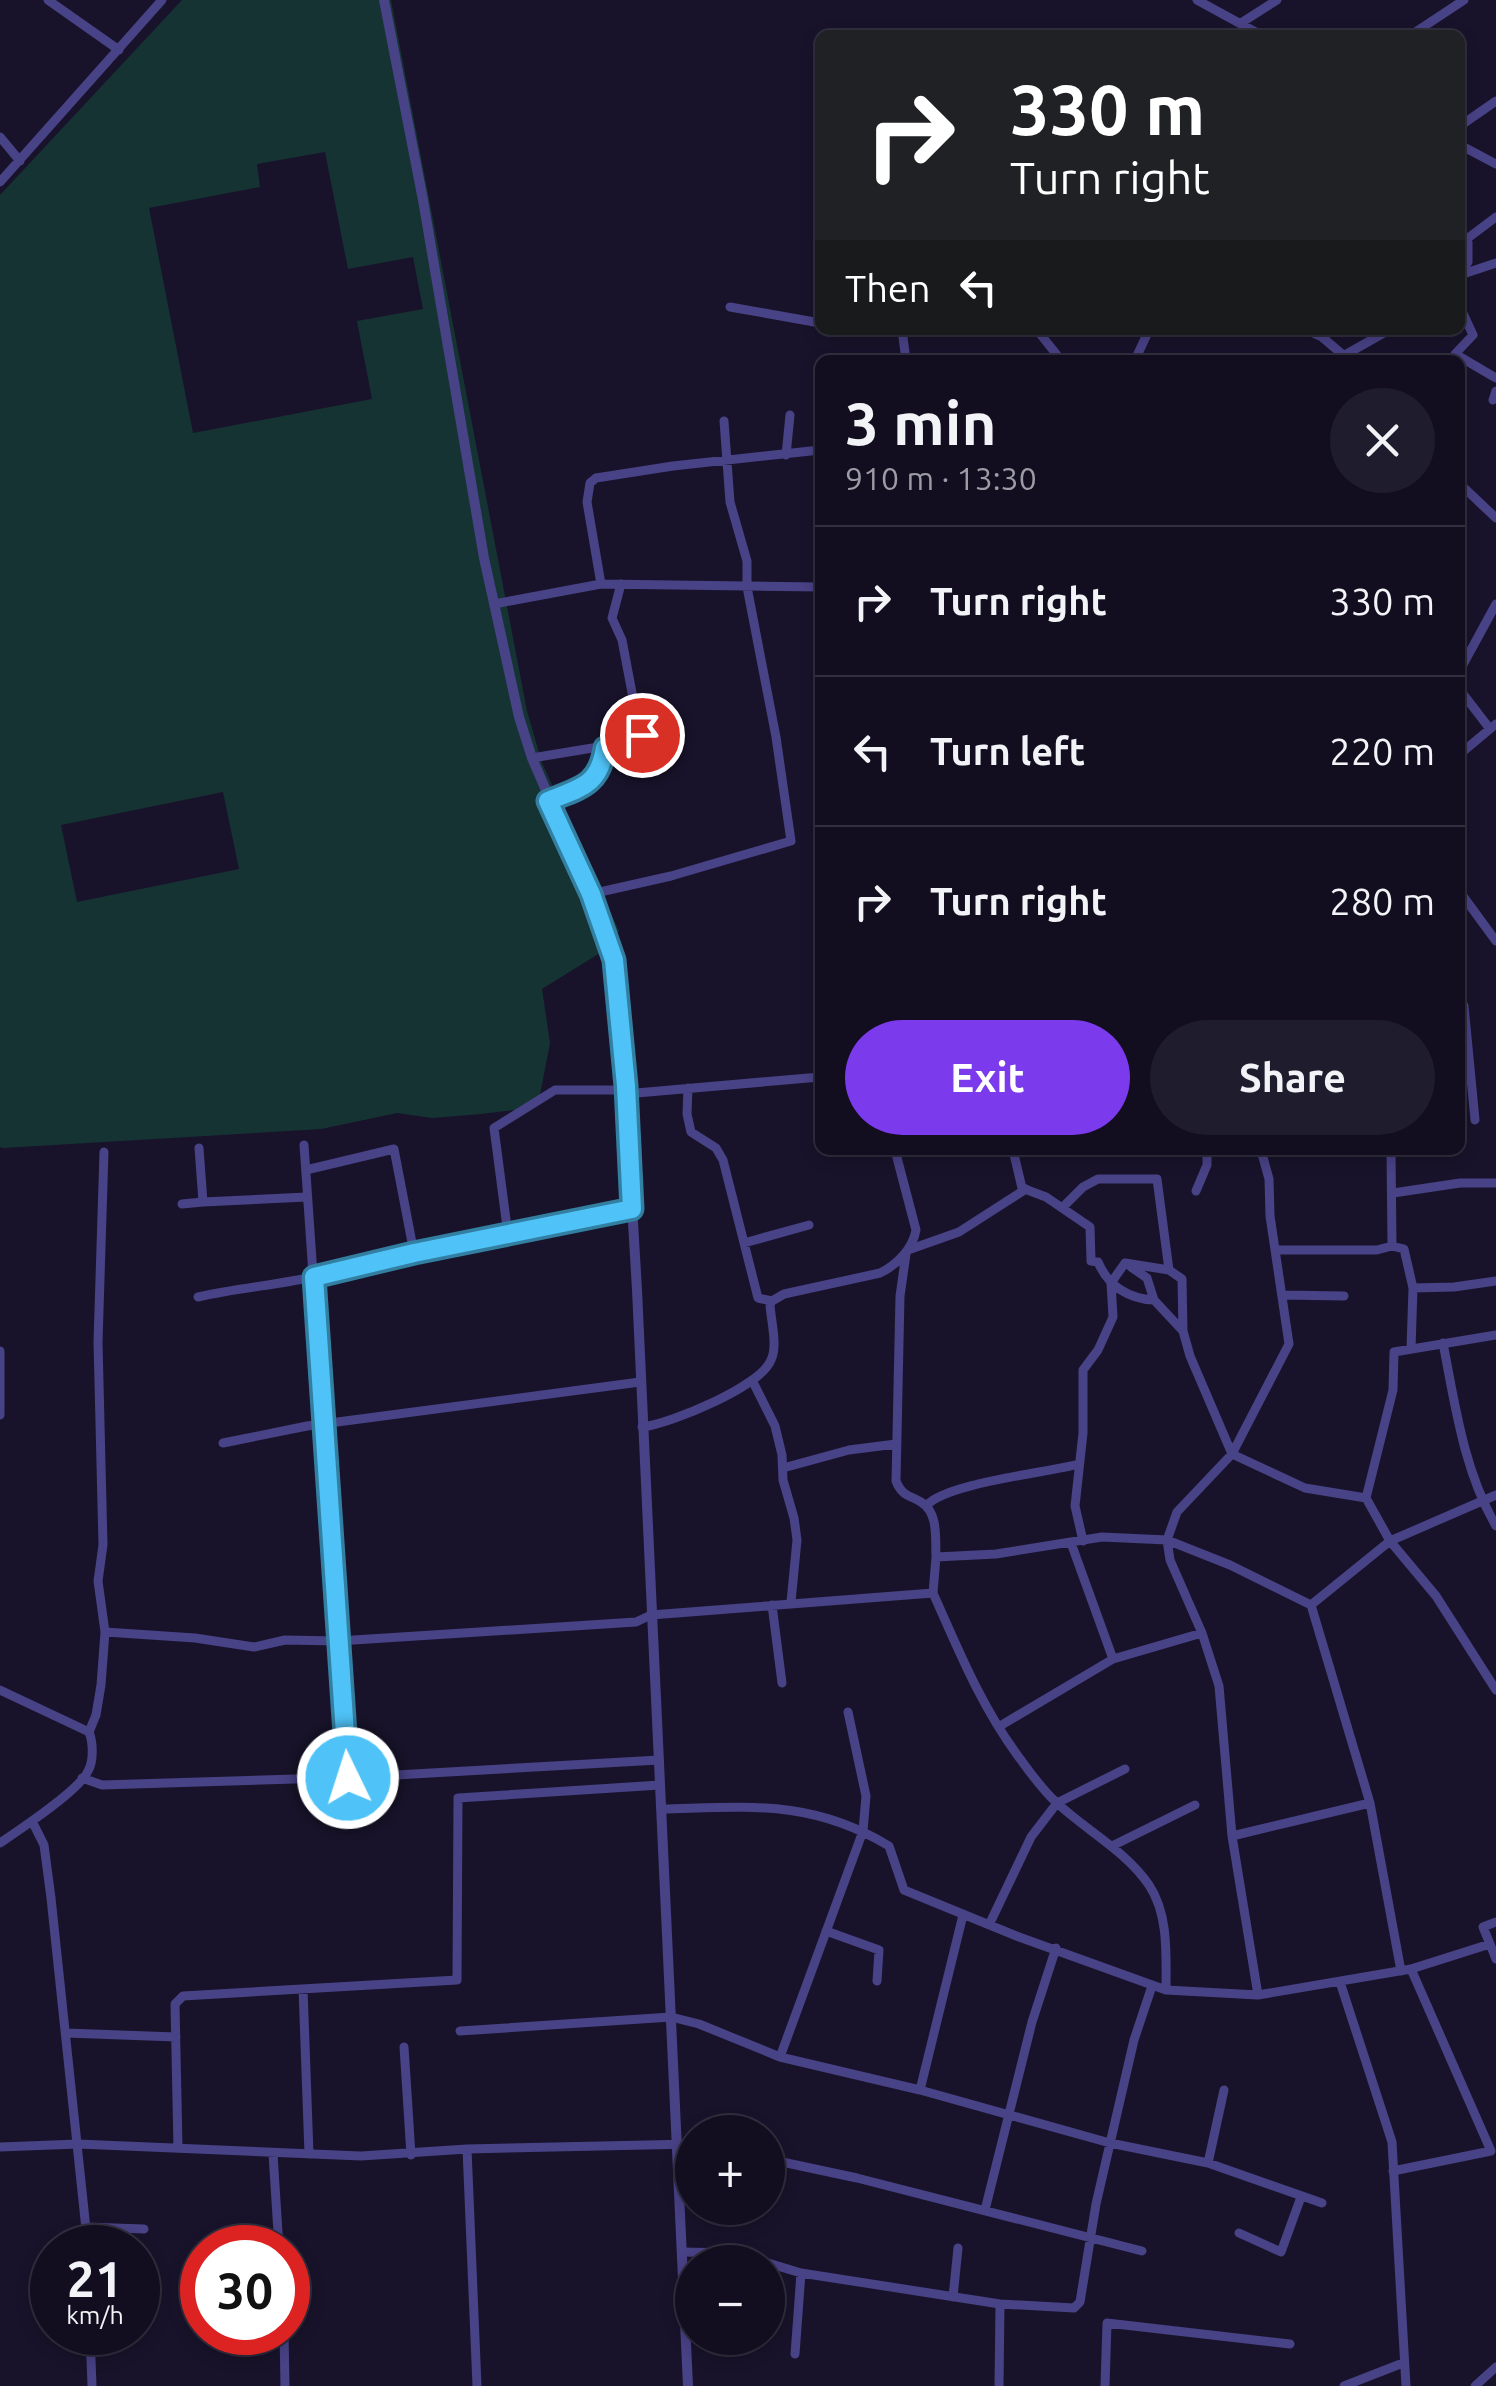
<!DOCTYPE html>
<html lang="en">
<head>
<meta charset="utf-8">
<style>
	body { margin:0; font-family:Ubuntu,sans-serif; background:#1f1c2d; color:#f1f3f6; height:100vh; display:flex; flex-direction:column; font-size:38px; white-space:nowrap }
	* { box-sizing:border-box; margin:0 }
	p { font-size:32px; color:#9c9ca5 }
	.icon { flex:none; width:55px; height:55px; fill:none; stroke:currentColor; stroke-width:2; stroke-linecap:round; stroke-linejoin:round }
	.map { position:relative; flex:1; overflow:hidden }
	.details { position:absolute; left:815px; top:355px; width:650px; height:800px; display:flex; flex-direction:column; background:#120e20; border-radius:15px; box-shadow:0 5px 15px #0003,0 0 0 2px #312e3e }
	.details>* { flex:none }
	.guide { position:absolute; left:815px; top:30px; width:650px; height:305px; border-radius:15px; box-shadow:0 5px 15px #0003,0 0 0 2px #312e3e; background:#202124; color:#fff; overflow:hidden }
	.tools { position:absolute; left:675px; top:2115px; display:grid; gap:20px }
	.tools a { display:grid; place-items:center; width:110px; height:110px; border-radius:50%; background:#120e20; box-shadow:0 5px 15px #0003,0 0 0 2px #312e3e; font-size:50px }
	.speed { position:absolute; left:30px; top:2225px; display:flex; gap:20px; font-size:50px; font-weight:700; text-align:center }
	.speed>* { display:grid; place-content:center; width:130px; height:130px; border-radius:50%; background:#120e20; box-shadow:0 5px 15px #0003,0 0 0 2px #312e3e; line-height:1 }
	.speed small { font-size:25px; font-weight:400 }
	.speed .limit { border:15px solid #d22; background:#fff; color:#111 }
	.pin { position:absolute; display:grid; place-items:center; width:85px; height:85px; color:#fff; margin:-42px; border:5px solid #fff; border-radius:50%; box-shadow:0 2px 10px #0007 }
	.me { position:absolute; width:110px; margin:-55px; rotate:356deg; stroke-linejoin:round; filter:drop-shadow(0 0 8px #0008) }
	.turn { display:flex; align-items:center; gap:35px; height:210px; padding:0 30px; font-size:45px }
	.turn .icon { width:130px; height:130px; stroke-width:2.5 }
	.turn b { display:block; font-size:70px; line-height:85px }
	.then { display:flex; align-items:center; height:95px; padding:0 30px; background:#0003; gap:20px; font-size:38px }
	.round { display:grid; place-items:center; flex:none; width:105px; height:105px; border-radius:52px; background:#1f1c2d }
	.headline { display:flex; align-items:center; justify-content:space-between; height:170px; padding:0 30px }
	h1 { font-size:60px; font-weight:700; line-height:75px }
	.primary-button { display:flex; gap:20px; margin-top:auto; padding:20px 30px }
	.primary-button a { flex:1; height:115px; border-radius:60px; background:#7c3aed; color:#fff; font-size:40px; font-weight:700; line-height:115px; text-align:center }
	.primary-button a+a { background:#1f1c2d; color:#f1f3f6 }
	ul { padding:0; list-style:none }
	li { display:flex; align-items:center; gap:30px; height:150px; padding:0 30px; border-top:2px solid #312e3e }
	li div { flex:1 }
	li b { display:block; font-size:38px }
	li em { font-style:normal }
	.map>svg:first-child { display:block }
	.green { fill:#163334; fill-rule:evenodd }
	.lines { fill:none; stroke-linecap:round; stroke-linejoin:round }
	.minor { stroke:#484286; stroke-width:9 }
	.tertiary { stroke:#484286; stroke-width:10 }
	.route-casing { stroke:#337fa1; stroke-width:25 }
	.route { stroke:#4fc3f7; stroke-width:18 }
</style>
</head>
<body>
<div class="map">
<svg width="1496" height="2386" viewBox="0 0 1496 2386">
	<rect width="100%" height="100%" fill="#18132a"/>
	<path class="green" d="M182 0H391L527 711 542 763 619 931 600 953 542 989 550 1043 540 1095 515 1110 481 1114 432 1118 397 1113 321 1129 3 1148 0 1147V195ZM325 152 348 269 413 257 423 309 357 321 372 399 193 433 149 208 260 187 257 164ZM223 792 239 869 77 902 61 825Z"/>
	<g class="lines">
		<path class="minor" d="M48 0 119 50
			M1197 0 1261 35
			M1241 23 1277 0
			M1411 35 1464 0
			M1460 126 1496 101
			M0 137 20 161
			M1460 145 1496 164
			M0 182 162 0
			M1460 275 1468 262V238L1496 217
			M1460 275 1496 263
			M730 307 820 323
			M1460 307 1473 335 1455 354 1496 378
			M902 330 906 360
			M1037 330 1061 360
			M1306 330 1322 337 1349 360
			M1135 360 1149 330
			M1336 360 1389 330
			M1493 400 1496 391
			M786 455 790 415
			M1460 484 1496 518
			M601 584 587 502 590 483 596 478 673 466 820 450
			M494 604 601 584 820 587
			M1460 670 1496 604
			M1460 690 1490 729
			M1460 754 1496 724
			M532 758 641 740 622 640 612 618 621 584
			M548 801C580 788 600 786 605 748
			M1460 892 1496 941
			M591 894 671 876 791 841 776 737 747 587V561L730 502 724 421
			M1460 998 1464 1006 1475 1120
			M688 1088 687 1114 691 1132 716 1148 723 1160 758 1298 772 1301 784 1294 880 1273C897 1265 913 1248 916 1230L895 1150
			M625 1094 820 1077
			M304 1145 348 1778
			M199 1148 203 1202 307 1197
			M1013 1150 1022 1188 1046 1197 1090 1227 1091 1261 1098 1262C1108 1286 1129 1299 1154 1300L1182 1330
			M1391 1150 1392 1246
			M306 1170 394 1149 414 1253
			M1196 1191 1207 1165V1150
			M1393 1193 1460 1183H1496
			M182 1204 203 1202
			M1062 1208 1083 1187 1098 1179H1157L1169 1270
			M508 1235 494 1128 555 1090H625
			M744 1243 809 1225
			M908 1250 959 1232 1026 1189
			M1277 1250H1377L1392 1246 1404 1249 1413 1288 1411 1348
			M906 1254 900 1296 896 1481C902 1496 909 1495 921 1502 939 1513 935 1539 936 1557
			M1125 1263 1169 1270 1182 1279 1183 1331 1190 1356 1232 1454 1305 1488 1366 1498
			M1131 1267 1147 1278 1154 1300
			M1413 1288 1454 1287 1496 1281
			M1283 1295 1344 1296
			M198 1297C237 1288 278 1285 318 1276 422 1252 527 1231 632 1209
			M1496 1335 1394 1352 1393 1390 1366 1498 1390 1541 1436 1596 1496 1690
			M1443 1343C1455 1405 1464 1471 1496 1526
			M0 1351V1415
			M753 1382 775 1426 782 1455 783 1480 794 1518 797 1540 791 1602
			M642 1427C672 1423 760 1387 771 1360 778 1346 771 1321 770 1305L772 1301
			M223 1443 307 1426 640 1382
			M783 1468 849 1450 896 1444
			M926 1506C945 1483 1046 1473 1079 1464
			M1083 1541 1075 1506 1083 1433V1370L1098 1350 1113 1317 1111 1283 1125 1263
			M1071 1543 1113 1659
			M772 1605 782 1683
			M1311 1605 1370 1803 1401 1971
			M105 1632 195 1638 254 1647 285 1640 338 1641
			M338 1641 636 1622 651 1615 933 1593 936 1557 996 1554 1102 1537 1167 1540 1230 1565 1311 1605 1390 1541 1496 1495
			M0 1690 89 1732C93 1742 94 1761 88 1771 79 1791 19 1830 0 1843
			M1000 1726 1113 1659 1202 1633
			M89 1732 96 1715 101 1685 105 1632 98 1581 103 1545 98 1342 104 1152
			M82 1778 102 1785 361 1777 659 1760
			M662 1809C749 1807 811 1799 889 1846L904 1890 1019 1937 1166 1990C1166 1956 1169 1915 1149 1885 1126 1851 1087 1831 1057 1803 1042 1790 1030 1772 1018 1756 981 1706 958 1649 933 1593
			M32 1821 44 1845 51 1898 88 2248
			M1232 1836 1370 1803
			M1112 1846 1195 1805
			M989 1925 1031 1837 1057 1803 1125 1769
			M826 1931 879 1950 877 1981
			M1490 1944 1496 1959
			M1340 1982 1392 2142 1406 2386
			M303 1989 309 2154
			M1166 1990 1258 1995 1411 1969 1490 1944 1483 1927 1496 1922
			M1258 1995 1232 1836 1219 1686 1202 1633 1170 1560 1167 1540 1177 1512 1232 1454 1289 1344 1270 1216 1269 1179 1261 1150
			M460 2031 671 2017 699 2024 780 2057 920 2090 1110 2143 1208 2163 1322 2203
			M66 2033 176 2037
			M404 2047 411 2155
			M780 2057 863 1831 866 1796 848 1712
			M920 2090 963 1915
			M0 2147 78 2144 361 2156 467 2149 692 2144
			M178 2148 175 2004 183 1996 457 1980 458 1798 660 1785
			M467 2149 477 2386
			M273 2154 279 2248
			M768 2159 857 2178 1142 2251
			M1208 2163 1224 2090
			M1393 2171 1491 2151 1411 1969
			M985 2210 1032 2022 1056 1948
			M86 2227 144 2229
			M1239 2233 1281 2252 1301 2197
			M682 2252 735 2253 801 2273 1000 2304 1074 2308 1080 2302 1096 2204 1134 2040 1152 1986
			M953 2297 958 2248
			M90 2332 92 2386
			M284 2332 285 2386
			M795 2354 801 2273
			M999 2386 1000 2304
			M1105 2386 1107 2323 1290 2344
			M1344 2386 1403 2363
			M1475 2386 1496 2367"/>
		<path class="tertiary" d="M384 0 423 200 484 558 519 717 532 758 591 894 614 960 625 1086 637 1290 688 2386"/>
	</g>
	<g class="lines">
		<g class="route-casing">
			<path id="route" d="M348 1778 314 1277 414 1253 632 1209 626 1086 614 960 591 894 548 801C580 788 599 786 605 748L641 740 642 735"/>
		</g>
		<use href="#route" class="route"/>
	</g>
</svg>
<div class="tools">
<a>+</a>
<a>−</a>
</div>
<div class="speed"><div>21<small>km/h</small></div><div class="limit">30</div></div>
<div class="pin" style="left:642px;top:735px;background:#d93025"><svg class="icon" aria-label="arrive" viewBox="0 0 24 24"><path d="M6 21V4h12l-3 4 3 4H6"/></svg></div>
<svg class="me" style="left:348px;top:1778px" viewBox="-20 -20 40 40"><circle r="17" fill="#4fc3f7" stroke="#fff" stroke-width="3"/><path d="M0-11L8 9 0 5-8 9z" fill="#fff"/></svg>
<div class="guide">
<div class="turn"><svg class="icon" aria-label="right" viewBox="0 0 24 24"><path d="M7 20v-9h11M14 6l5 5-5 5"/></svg><div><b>330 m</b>Turn right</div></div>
<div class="then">Then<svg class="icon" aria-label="left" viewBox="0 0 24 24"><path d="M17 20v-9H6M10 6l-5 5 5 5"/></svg></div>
</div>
<section class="details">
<div class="headline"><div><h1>3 min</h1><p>910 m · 13:30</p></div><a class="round"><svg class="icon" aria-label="close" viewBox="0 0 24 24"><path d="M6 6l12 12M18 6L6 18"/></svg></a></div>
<ul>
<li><svg class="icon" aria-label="right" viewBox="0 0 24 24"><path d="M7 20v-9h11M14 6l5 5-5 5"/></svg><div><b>Turn right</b></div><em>330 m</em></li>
<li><svg class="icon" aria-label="left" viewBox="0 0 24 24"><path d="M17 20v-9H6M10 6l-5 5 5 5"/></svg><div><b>Turn left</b></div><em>220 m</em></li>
<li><svg class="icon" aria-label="right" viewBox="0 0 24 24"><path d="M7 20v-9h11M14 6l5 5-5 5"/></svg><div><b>Turn right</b></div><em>280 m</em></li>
</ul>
<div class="primary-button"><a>Exit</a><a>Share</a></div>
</section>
</div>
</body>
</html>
